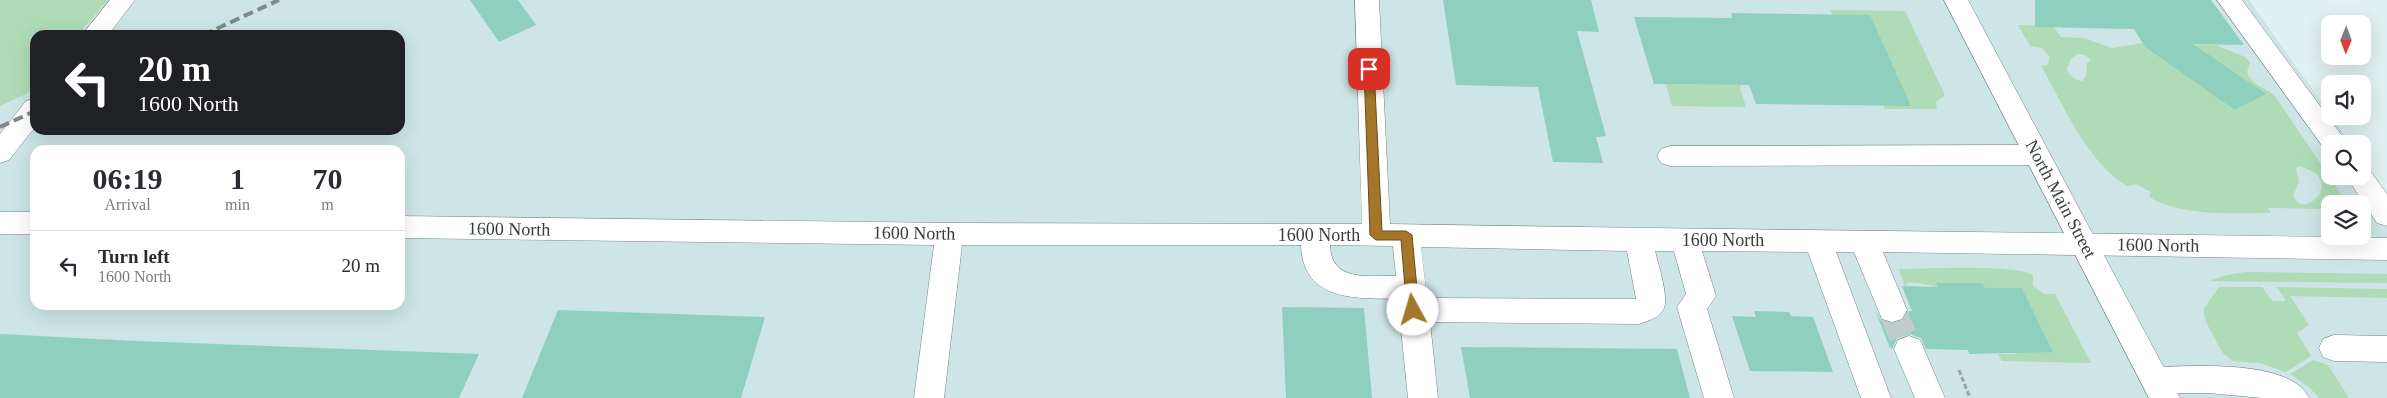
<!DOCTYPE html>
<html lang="en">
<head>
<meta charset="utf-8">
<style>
	body { margin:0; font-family:"Times New Roman",serif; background:#f7f7f7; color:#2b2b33; height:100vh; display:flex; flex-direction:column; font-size:19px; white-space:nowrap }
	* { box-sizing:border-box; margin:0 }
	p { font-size:16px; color:#7c7c81 }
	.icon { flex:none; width:28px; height:28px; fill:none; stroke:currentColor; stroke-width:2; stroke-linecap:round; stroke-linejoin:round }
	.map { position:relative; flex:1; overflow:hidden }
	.panel { position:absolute; left:30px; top:145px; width:375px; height:165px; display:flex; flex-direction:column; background:#fff; border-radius:15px; box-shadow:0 5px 20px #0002 }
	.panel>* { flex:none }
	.hud { position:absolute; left:30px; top:30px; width:375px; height:105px; border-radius:15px; box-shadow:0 5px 20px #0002; background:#202124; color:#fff; overflow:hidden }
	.needle { width:32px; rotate:181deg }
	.buttons { position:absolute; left:2321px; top:15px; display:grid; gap:10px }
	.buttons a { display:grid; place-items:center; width:50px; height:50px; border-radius:10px; background:#fff; box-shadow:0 5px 20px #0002; font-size:25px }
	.pin { position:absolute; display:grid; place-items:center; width:42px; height:42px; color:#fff; margin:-21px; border-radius:10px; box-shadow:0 2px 8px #0006 }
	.me { position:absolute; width:55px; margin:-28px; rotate:354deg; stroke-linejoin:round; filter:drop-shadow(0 0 4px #0008) }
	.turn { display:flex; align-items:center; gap:18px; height:105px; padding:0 25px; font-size:22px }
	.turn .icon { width:65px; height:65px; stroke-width:2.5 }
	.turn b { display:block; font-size:35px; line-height:42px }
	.eta { display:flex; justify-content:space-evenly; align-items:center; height:85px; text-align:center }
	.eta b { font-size:30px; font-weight:700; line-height:35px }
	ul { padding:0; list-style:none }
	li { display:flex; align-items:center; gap:15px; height:70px; padding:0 25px; border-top:1px solid #e1e1e2 }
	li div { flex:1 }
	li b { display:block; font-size:19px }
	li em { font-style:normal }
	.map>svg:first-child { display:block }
	.built { fill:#cde5e6; fill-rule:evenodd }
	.green { fill:#afdbb6; fill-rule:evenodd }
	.building { fill:#8ed0bd }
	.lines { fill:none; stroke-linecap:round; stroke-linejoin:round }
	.minor-tunnel { stroke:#bfcccc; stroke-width:28; stroke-dasharray:28 14; stroke-linecap:butt }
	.minor-casing { stroke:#768383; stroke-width:1 }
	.major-casing { stroke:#768383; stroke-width:1 }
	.path { stroke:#99a4a4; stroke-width:3; stroke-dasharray:5 2.5; stroke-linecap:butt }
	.minor { fill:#fff; fill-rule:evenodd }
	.major { fill:#fff; fill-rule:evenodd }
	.rail { stroke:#7f8989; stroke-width:4; stroke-dasharray:10 5; stroke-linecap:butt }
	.route { fill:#a47629; stroke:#6b4d1b }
	.labels { text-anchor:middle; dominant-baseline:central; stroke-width:4; stroke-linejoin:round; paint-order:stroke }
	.street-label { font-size:18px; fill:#373d3d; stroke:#fff }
</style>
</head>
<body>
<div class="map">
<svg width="2387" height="398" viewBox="0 0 2387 398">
	<rect width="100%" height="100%" fill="#e1f0f0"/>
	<path class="built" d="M89 0H2249L2351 144H2330V176H2362L2363 160 2387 193V398H0V103L35 62V130H400V35H59ZM35 150H400V305H35ZM2330 204H2362V236H2330Z"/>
	<path class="green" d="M0 0H108L78 35H35V85L28 93 0 106Z
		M1830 10 1905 11 1944 93V96L1936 102 1937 109H1885Z
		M2018 25 2053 26 2061 37 2084 38 2112 48 2143 43 2216 45 2245 57 2250 63 2247 72C2252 87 2268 87 2277 99L2343 197 2340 204H2330V209L2268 208 2271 213C2233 213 2183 217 2149 197L2151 192 2136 184 2127 186C2086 161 2065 107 2041 66L2048 65 2050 57 2042 48 2030 46ZM2079 54 2085 55 2091 60 2087 64 2086 76 2082 81C2074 80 2069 76 2067 69L2071 58ZM2300 166 2316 173C2328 187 2320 199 2305 205L2298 203 2293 196 2299 182 2296 168Z
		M1666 84 1741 85 1740 88 1746 107 1672 106Z
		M1899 269C1927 269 2012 264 2033 275V286L2044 294H2055L2091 363 2002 361 1998 354H2015V351L2053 352 2022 288H1985L1983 283H1936L1938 287C1927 285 1919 282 1908 283L1905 286Z
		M2245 272 2387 274V283L2209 281 2223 276Z
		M2219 287H2262L2272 301H2286L2277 287 2387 289V298L2290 296 2309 325 2297 333 2311 356 2286 372 2260 363 2233 361 2222 352 2207 324 2204 314V308Z
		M2313 360 2328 365 2349 398H2319L2309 387 2290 374Z"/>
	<path class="building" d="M470 0H518L536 25 499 42Z
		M1443 0H1591L1599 32 1577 31 1606 136 1596 137 1603 163 1553 162 1538 87 1456 85Z
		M2035 0H2211L2244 45 2193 44 2266 94 2235 110 2145 47 2134 29 2035 27Z
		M1731 13 1870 15 1911 106 1756 104 1749 85 1654 84 1634 17 1732 18Z
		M1936 283H1983L1985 288H2022L2053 352 1969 354 1968 350 1926 349 1921 338 1910 334 1897 338 1892 349 1890 348 1875 310 1881 321 1891 324 1903 321 1909 311H1912L1902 286 1938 287Z
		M1282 307 1364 308 1372 398H1286Z
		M558 310 765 317 741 398H522Z
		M1754 311 1789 312 1791 316 1813 317 1833 372 1750 371 1732 316 1756 317Z
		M0 334 137 341 479 354 459 398H0Z
		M1461 347 1677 349 1690 398H1470Z"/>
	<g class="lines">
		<path class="minor-tunnel" d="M1892 310 1909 349"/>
		<g class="minor-casing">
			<path id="minor" d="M110 0H135L108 35H82Z
				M1355 0H1379L1390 224C1722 230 2054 232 2387 238V260L1883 252 1907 310 1902 319 1892 322 1882 319 1854 252H1836L1891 398H1861L1808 252 1702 251 1716 296 1707 309 1734 398H1704L1677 307 1686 294 1674 251H1655C1658 264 1670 300 1663 310 1659 318 1647 321 1639 324L1430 322 1438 398H1408L1398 299C1356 298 1303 302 1301 245H962L944 398H914L934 245 400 238V216L949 223 1362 224ZM1330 245 1393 246 1396 276C1368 275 1331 283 1330 245ZM1421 247 1627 251 1636 299 1427 298Z
				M2217 0H2242L2348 144H2330V152L2326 151Z
				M35 99V127L9 160 0 163V134L26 101Z
				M2037 145 2046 148 2050 155 2046 162 2037 165 1670 166 1661 163 1657 156 1661 149 1670 146Z
				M2362 167 2369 169 2387 194V226L2377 223 2346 176H2362Z
				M0 212H35V234H0Z
				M2334 335 2387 336V362L2334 361 2323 357 2319 348 2323 339Z
				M1909 336 1920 340 1945 398H1915L1894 349 1898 340Z
				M2156 367C2193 366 2291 359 2309 398H2263L2208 393H2156L2145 389 2141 380 2145 371Z"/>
		</g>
		<g class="major-casing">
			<path id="major" d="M1944 0H1968L2180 398H2149Z"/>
		</g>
		<path class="path" d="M1959 370 1970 398"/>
		<use href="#minor" class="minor"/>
		<use href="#major" class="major"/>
		<path class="rail" d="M203 35 279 0
			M0 127 35 111"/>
	</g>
	<path class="route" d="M1369 65 1374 69 1382 231H1406L1412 235 1419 310 1413 315 1407 310 1401 240H1376L1370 235 1364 69Z"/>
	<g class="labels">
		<g class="street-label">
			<text transform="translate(2061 199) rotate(62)">North Main Street</text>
			<text transform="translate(509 229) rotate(1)">1600 North</text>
			<text transform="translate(914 233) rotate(1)">1600 North</text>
			<text x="1319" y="235">1600 North</text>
			<text x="1723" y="240">1600 North</text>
			<text transform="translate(2158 245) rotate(1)">1600 North</text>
		</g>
	</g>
</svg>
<div class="buttons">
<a><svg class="needle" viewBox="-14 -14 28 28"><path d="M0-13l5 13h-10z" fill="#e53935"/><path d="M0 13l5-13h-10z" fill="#7c7c81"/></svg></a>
<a><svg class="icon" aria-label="sound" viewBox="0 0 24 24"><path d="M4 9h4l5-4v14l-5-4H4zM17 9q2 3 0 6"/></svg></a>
<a><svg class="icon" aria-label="search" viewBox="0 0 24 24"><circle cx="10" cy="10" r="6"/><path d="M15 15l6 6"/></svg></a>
<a><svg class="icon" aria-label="layers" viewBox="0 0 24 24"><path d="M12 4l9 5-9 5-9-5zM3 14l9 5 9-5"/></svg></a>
</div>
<div class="pin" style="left:1369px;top:69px;background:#d93025"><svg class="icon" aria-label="arrive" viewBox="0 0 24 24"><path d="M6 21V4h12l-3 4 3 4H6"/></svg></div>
<svg class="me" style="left:1413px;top:310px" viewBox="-20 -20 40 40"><circle r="19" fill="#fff"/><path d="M0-13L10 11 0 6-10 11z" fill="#a47629"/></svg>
<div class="hud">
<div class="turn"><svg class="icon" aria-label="left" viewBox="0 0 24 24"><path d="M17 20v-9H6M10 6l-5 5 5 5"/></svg><div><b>20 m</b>1600 North</div></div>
</div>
<section class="panel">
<div class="eta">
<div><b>06:19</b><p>Arrival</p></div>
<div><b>1</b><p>min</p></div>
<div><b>70</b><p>m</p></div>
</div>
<ul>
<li><svg class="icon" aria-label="left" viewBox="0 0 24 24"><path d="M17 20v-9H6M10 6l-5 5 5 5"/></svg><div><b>Turn left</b><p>1600 North</p></div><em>20 m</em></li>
</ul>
</section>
</div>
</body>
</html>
